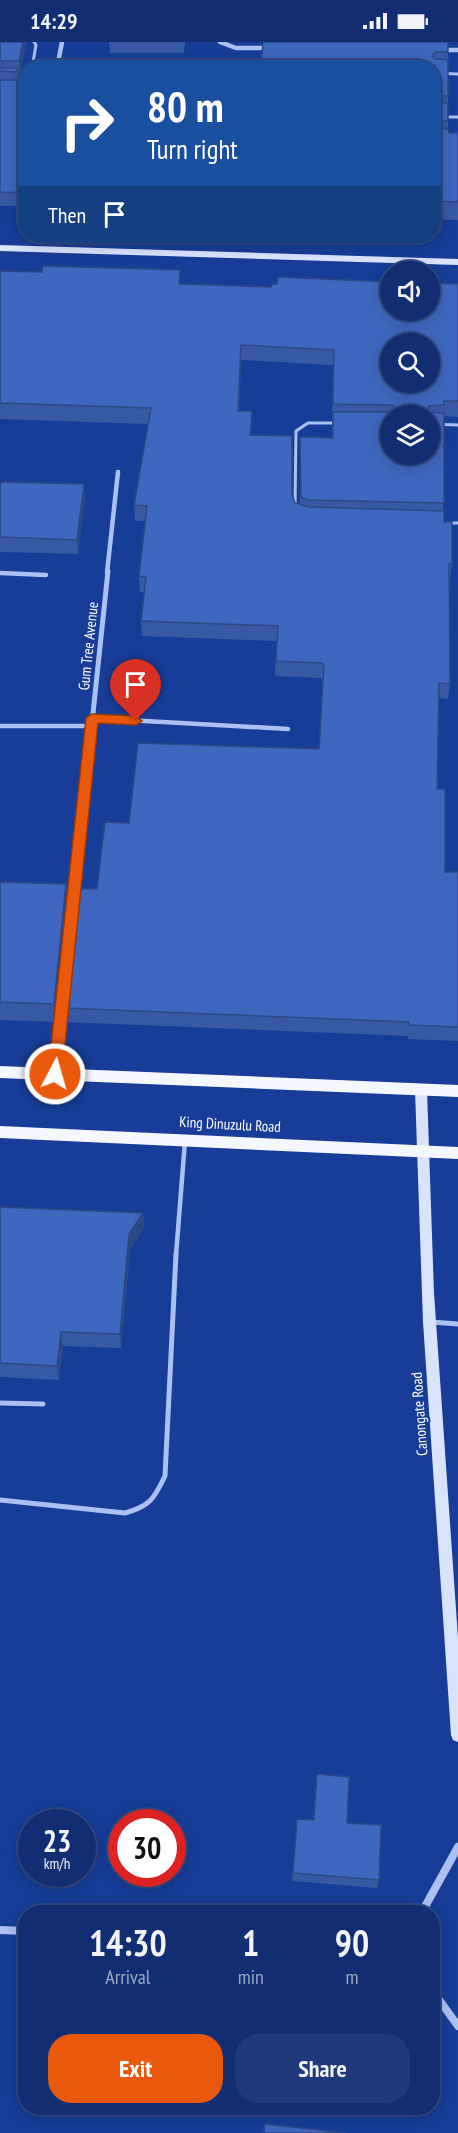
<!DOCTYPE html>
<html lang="en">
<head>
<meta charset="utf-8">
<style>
	body { margin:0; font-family:"PT Sans Narrow",sans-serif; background:#1e3a7a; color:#f1f3f6; height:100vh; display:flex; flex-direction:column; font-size:22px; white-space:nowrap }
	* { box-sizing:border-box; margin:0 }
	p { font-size:20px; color:#9ca8c4 }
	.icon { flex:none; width:33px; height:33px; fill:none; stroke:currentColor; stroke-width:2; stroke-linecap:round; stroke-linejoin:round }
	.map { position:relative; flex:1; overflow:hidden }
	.drawer { position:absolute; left:18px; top:1863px; width:422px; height:210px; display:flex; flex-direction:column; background:#112e72; border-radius:24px; box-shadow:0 3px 15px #0003,0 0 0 2px #304a84 }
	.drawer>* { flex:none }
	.top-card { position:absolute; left:18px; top:18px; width:423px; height:183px; border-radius:24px; box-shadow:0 3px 15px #0003,0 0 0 2px #304a84; background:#1a4fa0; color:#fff; overflow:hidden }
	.fabs { position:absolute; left:380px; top:219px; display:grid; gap:12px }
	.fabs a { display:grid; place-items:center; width:60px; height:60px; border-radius:50%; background:#112e72; box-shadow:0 3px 15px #0003,0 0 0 2px #304a84; font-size:30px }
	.speed { position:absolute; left:18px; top:1767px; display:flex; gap:12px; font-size:30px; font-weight:700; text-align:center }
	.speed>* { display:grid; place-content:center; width:78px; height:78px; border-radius:50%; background:#112e72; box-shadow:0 3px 15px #0003,0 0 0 2px #304a84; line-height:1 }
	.speed small { font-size:15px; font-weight:400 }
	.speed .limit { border:9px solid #d22; background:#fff; color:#111 }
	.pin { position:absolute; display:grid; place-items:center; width:51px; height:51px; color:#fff; margin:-62px -26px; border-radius:50% 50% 50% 0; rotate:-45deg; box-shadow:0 0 6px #0007 }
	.pin .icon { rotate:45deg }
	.me { position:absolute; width:66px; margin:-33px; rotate:6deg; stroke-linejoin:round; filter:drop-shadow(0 0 4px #0008) }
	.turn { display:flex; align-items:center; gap:21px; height:126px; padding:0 30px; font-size:27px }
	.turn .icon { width:78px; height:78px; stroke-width:2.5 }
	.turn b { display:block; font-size:42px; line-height:51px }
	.then { display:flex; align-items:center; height:57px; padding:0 30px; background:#0003; gap:12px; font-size:22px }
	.eta { display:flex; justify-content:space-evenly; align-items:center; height:102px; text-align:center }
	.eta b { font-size:36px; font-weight:600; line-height:42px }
	.primary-button { display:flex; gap:12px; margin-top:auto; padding:12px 30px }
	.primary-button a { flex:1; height:69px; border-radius:24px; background:#ea580c; color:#fff; font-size:24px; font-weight:600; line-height:69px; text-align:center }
	.primary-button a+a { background:#1e3a7a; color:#f1f3f6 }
	.status { display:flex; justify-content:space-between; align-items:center; height:42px; padding:0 30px; background:#112e72; direction:ltr }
	.status svg { height:16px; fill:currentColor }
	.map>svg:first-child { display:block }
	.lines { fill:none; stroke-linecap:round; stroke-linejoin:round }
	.lane-far2 { stroke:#aac1f1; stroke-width:3 }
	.lane-far1 { stroke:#aac1f1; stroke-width:4.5 }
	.lane { stroke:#aac1f1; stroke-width:5 }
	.street-far2 { stroke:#aac1f1; stroke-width:4.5 }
	.street-far1 { stroke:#aac1f1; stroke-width:5 }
	.street { stroke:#aac1f1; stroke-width:8 }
	.secondary { fill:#d9e3fc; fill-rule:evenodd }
	.primary { fill:#f5f7ff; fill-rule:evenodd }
	.wall { fill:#3759a4; fill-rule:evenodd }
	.shaded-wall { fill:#2d4886 }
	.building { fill:#4067bf; stroke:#2d4886; stroke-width:1.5; fill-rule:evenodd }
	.route { fill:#ea580c; stroke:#983908; stroke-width:1.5 }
	.labels { text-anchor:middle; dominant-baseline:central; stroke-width:4.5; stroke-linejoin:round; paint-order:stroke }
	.street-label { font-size:15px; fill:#fff; stroke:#173d98 }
</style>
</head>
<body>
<div class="status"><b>14:29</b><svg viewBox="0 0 49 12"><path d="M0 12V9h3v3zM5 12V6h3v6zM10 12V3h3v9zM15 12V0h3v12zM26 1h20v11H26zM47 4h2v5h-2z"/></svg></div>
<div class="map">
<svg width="458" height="2091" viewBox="0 0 458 2091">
	<rect width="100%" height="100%" fill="#173d98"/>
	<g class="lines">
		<path class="lane-far2" d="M32 26 36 3 34 0
			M434 31 458 32
			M13 37 26 36
			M434 75H458
			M429 382 458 383
			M295 466 296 389 308 381H336
			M448 481H458"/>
		<path class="lane-far1" d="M0 531 46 533
			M92 676 288 687
			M0 684H91
			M176 1213 185 1099"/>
		<path class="lane" d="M431 1280 458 1282
			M0 1361 43 1362
			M0 1458 125 1471C150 1464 154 1457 165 1434L176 1212"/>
		<path class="street-far2" d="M220 0 236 6H268
			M441 8H458
			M57 26 62 0
			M107 531 118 430"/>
		<path class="street-far1" d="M55 1032 108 529"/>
		<path class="street" d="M422 1870 458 1805
			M0 1888 26 1889
			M432 1948 458 1984"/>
		<path class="secondary" d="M0 203 458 217V223L0 209Z
			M421 1043 425 1045 427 1048 434 1251 458 1596V1700L453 1698 451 1693 423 1280 415 1048 417 1045Z"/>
		<path class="primary" d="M0 1024 458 1043V1055L0 1036Z
			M0 1084 458 1105V1117L0 1096Z"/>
	</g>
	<path class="wall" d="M0 0H26L20 32H18V38H26V164H0Z
		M109 0H185L184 11H110Z
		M263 0 448 10V87L449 91H458V178L434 177V26Z
		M180 228V242L271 245 458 242V375L444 374 443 469 444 480 452 522 450 537H449L450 642 448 657 438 656 437 747 445 830H458V999L408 997V994L65 980 64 966 97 847 129 781 319 707 323 638 321 636 275 634 277 599 142 594 141 579 144 550H140L139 534 146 479H135L134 463 148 382 0 377V229L42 230ZM241 318 333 323 332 396 300 395V462L295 461 292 452 251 393 252 369H239Z
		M0 447 85 457 78 512 0 510Z
		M0 840 66 842 68 861 56 980 0 978Z
		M0 1165 143 1171 144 1186 130 1207 121 1306 63 1304 59 1338 0 1335Z
		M317 1732 347 1781 379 1838 377 1846 292 1839 297 1777 313 1778Z"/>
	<path class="shaded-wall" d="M23 0H26L20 32 19 19Z
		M84 442 85 457 78 512 77 498Z
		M66 842 68 861 56 980 54 962Z
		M143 1171 144 1186 130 1207 121 1306 120 1292 129 1192Z
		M61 1290 63 1304 59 1338 57 1324Z"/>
	<path class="building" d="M0 0H23L19 19H0Z
		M263 0H448V10H435L432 14 435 17 448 18V54H435L434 56V26H261Z
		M0 26H17V30L0 29Z
		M0 38H26V151L0 150Z
		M434 60 435 61H448V79H435L434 81Z
		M434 85 435 86 448 87 449 91H458V160L434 159Z
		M43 224 180 228 179 242 271 245 272 242H277L278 235 390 240V268H429V241L458 242V359H444V363L428 364 429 370 444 371V461L308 458 301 455 300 395 333 396V370H391L395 365 391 363 333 362 334 308 241 303 238 369H252L250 393 292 394V452L295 461 308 465 444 469V480H452V522H449L450 642 439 641 437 747H445V830H458V985L409 983V980L64 966 77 847H97L105 780 129 781 138 701 319 707 324 623 322 621 276 619 278 584 141 579 146 535 139 534 147 464 134 463 151 366 0 361V229L42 230ZM390 302H429V340H390ZM390 374H429V412H390Z
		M1 440 84 442 77 498 0 495V447Z
		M0 840 66 842 54 962 0 960Z
		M0 1165 143 1171 129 1192 120 1292 61 1290 57 1324 0 1321Z
		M317 1732 349 1735 347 1781 381 1783 379 1838 293 1831 297 1777 314 1778Z
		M265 2082 346 2091H264Z"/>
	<path class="route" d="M92 672 136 674 142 679 136 683 98 681 62 1032 55 1038 48 1032 86 676Z"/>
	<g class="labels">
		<g class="street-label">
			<text transform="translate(88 604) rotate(-84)">Gum Tree Avenue</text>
			<text transform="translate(230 1082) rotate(3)">King Dinuzulu Road</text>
			<text transform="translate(419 1372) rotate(-94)">Canongate Road</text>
		</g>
	</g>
</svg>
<div class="fabs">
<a><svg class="icon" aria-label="sound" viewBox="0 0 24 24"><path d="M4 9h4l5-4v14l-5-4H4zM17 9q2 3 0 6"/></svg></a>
<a><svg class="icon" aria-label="search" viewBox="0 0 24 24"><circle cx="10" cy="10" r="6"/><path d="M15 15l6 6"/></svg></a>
<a><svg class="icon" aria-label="layers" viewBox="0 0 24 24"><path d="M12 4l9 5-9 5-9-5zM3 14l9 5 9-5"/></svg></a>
</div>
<div class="speed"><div>23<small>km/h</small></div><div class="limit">30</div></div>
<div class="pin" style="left:136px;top:679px;background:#d93025"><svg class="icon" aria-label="arrive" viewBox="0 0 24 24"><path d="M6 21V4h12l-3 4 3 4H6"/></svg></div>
<svg class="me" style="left:55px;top:1032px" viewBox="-20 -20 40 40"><circle r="17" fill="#ea580c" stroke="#fff" stroke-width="3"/><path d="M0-11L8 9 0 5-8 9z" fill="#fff"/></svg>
<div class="top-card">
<div class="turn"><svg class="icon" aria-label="right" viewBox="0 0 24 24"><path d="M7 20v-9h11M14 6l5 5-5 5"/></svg><div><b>80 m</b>Turn right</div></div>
<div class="then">Then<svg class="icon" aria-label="arrive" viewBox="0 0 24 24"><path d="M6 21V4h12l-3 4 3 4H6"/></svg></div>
</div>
<section class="drawer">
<div class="eta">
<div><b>14:30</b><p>Arrival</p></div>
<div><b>1</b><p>min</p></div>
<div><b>90</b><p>m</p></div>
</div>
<div class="primary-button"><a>Exit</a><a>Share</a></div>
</section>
</div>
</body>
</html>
